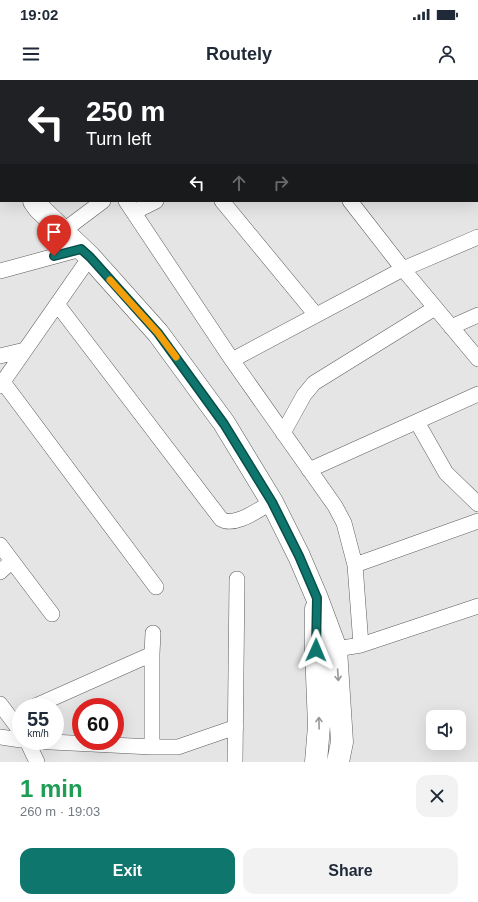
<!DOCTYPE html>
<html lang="en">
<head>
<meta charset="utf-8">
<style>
	body { margin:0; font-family:Helvetica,sans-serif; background:#f2f2f3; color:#1f2937; height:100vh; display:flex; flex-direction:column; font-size:15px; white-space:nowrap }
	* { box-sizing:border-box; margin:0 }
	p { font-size:13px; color:#747a83 }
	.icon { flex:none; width:22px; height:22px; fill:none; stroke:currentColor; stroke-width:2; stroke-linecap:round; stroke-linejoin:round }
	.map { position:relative; height:682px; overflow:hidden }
	.drawer { display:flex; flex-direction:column; background:#fff; flex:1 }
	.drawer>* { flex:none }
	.guide { position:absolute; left:0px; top:0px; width:478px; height:122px; box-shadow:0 4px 16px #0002; background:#202124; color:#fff; overflow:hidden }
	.tools { position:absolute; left:426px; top:630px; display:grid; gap:8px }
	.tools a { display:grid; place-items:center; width:40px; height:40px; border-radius:8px; background:#fff; box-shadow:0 4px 16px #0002; font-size:20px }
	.speed { position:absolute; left:12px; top:618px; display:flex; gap:8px; font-size:20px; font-weight:700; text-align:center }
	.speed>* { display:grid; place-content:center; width:52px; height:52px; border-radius:50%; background:#fff; box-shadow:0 4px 16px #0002; line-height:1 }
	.speed small { font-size:10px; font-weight:400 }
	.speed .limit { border:6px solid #d22; background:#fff; color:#111 }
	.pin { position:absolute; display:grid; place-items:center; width:34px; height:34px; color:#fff; margin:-41px -17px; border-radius:50% 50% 50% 0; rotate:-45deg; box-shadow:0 0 4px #0007 }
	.pin .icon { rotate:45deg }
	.me { position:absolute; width:44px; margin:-22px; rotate:1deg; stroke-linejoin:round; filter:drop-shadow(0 0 3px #0008) }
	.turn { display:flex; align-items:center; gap:14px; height:84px; padding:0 20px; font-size:18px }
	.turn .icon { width:52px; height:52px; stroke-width:2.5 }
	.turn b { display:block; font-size:28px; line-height:34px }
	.lanes { display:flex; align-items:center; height:38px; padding:0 20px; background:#0003; justify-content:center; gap:20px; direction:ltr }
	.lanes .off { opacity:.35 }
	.round { display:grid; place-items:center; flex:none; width:42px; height:42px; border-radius:12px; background:#f2f2f3 }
	.headline { display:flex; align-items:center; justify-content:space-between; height:68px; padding:0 20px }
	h1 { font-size:24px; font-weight:800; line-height:30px; color:#1e9e55 }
	.action { display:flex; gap:8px; margin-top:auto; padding:8px 20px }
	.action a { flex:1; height:46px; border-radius:12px; background:#0f766e; color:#fff; font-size:16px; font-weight:800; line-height:46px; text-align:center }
	.action a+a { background:#f2f2f3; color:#1f2937 }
	.status { display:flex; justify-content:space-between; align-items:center; height:28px; padding:0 20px; background:#fff; direction:ltr }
	.status svg { height:11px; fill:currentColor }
	header { display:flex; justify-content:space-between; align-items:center; height:52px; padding:0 20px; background:#fff; font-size:18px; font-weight:800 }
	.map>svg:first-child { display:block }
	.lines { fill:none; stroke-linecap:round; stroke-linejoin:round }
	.street-casing { stroke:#5d5d5e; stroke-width:16 }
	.primary-casing { stroke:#5d5d5e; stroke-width:23 }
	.street { stroke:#fff; stroke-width:15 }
	.primary { stroke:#fff; stroke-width:22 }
	.oneway { stroke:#989898 }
	.route-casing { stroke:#0a4d48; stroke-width:10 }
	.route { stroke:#0f766e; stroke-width:7 }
	.slow { stroke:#f59e0b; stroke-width:7 }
</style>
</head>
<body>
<div class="status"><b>19:02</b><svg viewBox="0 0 49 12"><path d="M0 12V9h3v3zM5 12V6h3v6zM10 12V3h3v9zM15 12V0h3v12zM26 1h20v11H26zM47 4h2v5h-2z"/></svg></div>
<header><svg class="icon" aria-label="menu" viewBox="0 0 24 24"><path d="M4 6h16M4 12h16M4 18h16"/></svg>Routely<svg class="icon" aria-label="person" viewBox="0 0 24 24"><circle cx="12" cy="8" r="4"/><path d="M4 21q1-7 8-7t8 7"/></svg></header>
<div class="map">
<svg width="478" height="682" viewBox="0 0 478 682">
	<rect width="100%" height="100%" fill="#e5e5e6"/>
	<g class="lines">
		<g class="street-casing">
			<path id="street" d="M24 0 25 1
				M259 0 260 1
				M351 0V1
				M128 1 129 0
				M409 1 411 0
				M477 67 478 69
				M126 121 232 280 403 189 478 279
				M222 121 316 235
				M350 121 403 189 478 157
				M134 132 156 121
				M63 151 103 121
				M0 191 81 169
				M57 224 221 439C235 448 259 429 272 422
				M451 247 478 235
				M0 276 25 270
				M232 280 335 426 344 443 355 485 361 565
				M3 302 156 507
				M0 306 90 177
				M417 342 446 393 478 424
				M283 353 304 315 314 303 435 228
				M309 390 478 314
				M0 465 52 534
				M355 485 478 441
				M0 492 12 481
				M336 569 361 565 478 526
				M0 624 21 652
				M33 627 152 574
				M0 657 21 660
				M27 661 37 682
				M31 661 152 667H178L236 647
				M152 667V574L153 553
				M235 682 237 499"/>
		</g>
		<g class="primary-casing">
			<path id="primary" d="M0 55 1 57
				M34 121 39 128 90 177 158 253 224 343 272 422 299 476 317 518 336 569 342 662 338 682
				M316 682 319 646 316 570V529"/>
		</g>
		<use href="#street" class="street"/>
		<use href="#primary" class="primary"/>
	</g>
	<defs><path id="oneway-shaft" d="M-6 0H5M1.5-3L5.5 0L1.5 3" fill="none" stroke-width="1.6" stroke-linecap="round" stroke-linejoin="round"/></defs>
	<g class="oneway">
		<use href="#oneway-shaft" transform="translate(338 595) rotate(86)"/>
		<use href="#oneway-shaft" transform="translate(319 643) rotate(-91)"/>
	</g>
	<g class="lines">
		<g class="route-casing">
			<path id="route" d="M54 176 81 169 90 177 158 253 224 344 272 422 299 476 317 518 316 570"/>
		</g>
		<use href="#route" class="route"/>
		<path class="slow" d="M110 200 158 253 176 277"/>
	</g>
</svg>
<div class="tools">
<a><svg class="icon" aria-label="sound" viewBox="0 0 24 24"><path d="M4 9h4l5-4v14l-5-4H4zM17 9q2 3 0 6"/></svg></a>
</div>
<div class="speed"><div>55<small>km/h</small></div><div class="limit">60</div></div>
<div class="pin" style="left:54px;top:176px;background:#d93025"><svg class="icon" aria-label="arrive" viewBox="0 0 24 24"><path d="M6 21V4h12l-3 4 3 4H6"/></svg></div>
<svg class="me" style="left:316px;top:570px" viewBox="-20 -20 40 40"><path d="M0-17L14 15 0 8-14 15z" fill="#0f766e" stroke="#fff" stroke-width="4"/></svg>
<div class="guide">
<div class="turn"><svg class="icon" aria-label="left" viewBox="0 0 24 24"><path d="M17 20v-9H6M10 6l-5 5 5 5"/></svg><div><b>250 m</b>Turn left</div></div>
<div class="lanes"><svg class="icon" aria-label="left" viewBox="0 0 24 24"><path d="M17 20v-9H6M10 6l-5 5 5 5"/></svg><svg class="icon off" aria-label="ahead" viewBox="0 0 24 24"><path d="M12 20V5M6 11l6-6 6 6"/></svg><svg class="icon off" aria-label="right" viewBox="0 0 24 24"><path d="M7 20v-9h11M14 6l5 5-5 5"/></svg></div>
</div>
</div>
<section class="drawer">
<div class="headline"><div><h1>1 min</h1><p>260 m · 19:03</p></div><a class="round"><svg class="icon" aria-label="close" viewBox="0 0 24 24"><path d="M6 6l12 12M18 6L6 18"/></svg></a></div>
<div class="action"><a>Exit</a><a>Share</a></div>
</section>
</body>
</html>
